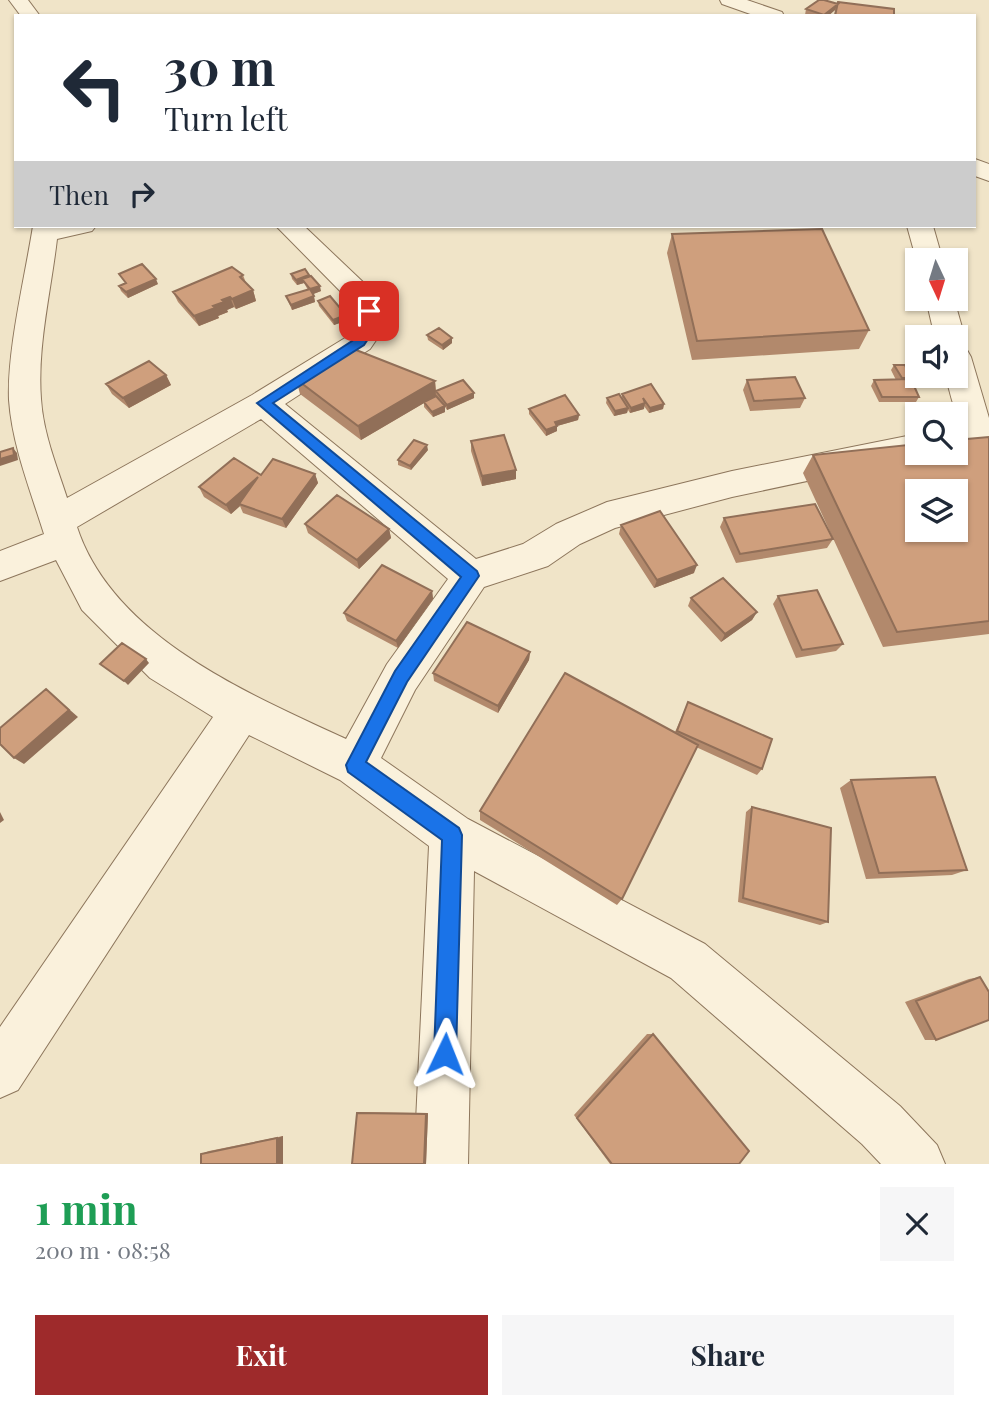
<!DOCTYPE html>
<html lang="en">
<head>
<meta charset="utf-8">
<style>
	body { margin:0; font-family:"Playfair Display",serif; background:#f6f6f7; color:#1f2937; height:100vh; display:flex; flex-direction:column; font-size:26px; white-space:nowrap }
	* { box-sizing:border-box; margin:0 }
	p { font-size:23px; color:#747a83 }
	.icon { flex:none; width:38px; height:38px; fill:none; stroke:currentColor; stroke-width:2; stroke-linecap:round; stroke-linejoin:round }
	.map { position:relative; height:1164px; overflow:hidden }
	.panel { display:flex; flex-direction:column; background:#fff; flex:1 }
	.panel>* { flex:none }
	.guide { position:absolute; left:14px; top:14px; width:962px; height:214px; border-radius:0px; box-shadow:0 2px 5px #0004; background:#fff; color:#1f2937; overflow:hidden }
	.needle { width:46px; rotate:176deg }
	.controls { position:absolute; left:905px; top:248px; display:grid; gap:14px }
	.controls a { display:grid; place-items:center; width:63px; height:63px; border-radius:0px; background:#fff; box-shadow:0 2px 5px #0004; font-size:35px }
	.pin { position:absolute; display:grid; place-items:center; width:60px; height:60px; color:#fff; margin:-30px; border-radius:14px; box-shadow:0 4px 10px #0006 }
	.me { position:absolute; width:77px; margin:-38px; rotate:2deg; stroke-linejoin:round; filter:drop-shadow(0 0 5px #0008) }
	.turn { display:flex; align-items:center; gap:24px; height:147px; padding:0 35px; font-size:32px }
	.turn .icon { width:91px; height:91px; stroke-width:2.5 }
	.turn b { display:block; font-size:49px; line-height:60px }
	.then { display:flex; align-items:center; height:66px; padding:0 35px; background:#0003; gap:14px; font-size:26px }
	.round { display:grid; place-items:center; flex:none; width:74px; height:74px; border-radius:0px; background:#f6f6f7 }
	.head { display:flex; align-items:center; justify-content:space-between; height:119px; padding:0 35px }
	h1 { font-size:42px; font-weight:700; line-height:52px; color:#1e9e55 }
	.action { display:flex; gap:14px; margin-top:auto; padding:14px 35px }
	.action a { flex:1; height:80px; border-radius:0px; background:#9e2a2b; color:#fff; font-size:28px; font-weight:700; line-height:80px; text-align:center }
	.action a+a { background:#f6f6f7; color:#1f2937 }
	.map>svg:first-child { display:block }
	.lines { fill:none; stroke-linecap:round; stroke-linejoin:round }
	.street-casing { stroke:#8d765c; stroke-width:2 }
	.street { fill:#faf1dc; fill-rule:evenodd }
	.wall { fill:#b2896c }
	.shaded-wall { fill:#916f58 }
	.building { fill:#cf9f7d; stroke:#916f58; stroke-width:2; fill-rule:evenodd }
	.route { fill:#1a73e8; stroke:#114b97; stroke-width:2 }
</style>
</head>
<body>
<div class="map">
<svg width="989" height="1164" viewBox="0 0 989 1164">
	<rect width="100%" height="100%" fill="#f0e4c8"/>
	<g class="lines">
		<g class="street-casing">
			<path id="street" d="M9 0H28L40 16H21Z
				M720 0H747L782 12 784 16H756L722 4Z
				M975 159 989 164V181L975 176Z
				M33 226H96L92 231 57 239C51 291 37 347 41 399 43 433 57 467 67 498L252 395 350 335 355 311 344 295 276 226H304L364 283 383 311 381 333 370 349 285 404 476 559 523 544 556 524 607 502 732 471 917 434V453L929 455 732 497 615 528 580 544 548 566 484 587 415 690 381 758 468 819 705 944 900 1106 937 1145 945 1164H881L862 1144 671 978 474 871 468 1164H414L429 846 340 780 249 735 18 1090 0 1098V1027L213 717 150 678 82 610 56 560 0 581V551L44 534C31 492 12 445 9 400 7 350 25 277 33 226ZM261 419 448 579 387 664 346 739C249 694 113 637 77 527Z
				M907 226H933L943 261 917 262Z
				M926 299H954L965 338 960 345 956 346V338H935Z
				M956 347 967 350 971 357 989 418V459L977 456C961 431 952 405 946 376H956Z"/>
		</g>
		<use href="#street" class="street"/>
	</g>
	<path class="wall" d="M837 4 894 16H834L835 10 828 16H809L805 15 806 9Z
		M672 234 869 330 859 349 692 360 667 253Z
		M119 274 158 284 128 298 121 291 119 286 125 283Z
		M291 274 309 277 321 291 313 294 315 302 292 310 286 296 308 290 304 283 297 285 292 279Z
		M243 275 246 283 253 290 256 301 236 309 234 307 227 310 228 312 218 316 219 318 199 326 178 302 173 292Z
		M318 301 346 315 348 320 334 325 319 306Z
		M427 335 452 338V343L443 350 428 340Z
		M894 365 910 378 909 379 919 397 916 402H879L871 386 874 380H896L891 370Z
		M166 375 171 385 129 408 112 394 106 384Z
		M296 379 435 381 436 391 474 393V398L447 410 445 407V412L433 417 424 407V403L361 440 300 394Z
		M747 380 805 398 800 408 750 411 743 390Z
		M622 394 664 404 663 409 649 413 644 406V409L630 413 628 410 627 413 614 416 606 403 607 398H622Z
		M529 409 579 415 578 420 557 426V431L546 436 529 414Z
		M989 437V634L883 647 803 473 813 455Z
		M471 441 516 479 482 486 471 451Z
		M428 450 411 470 398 465V460Z
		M315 474 318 483 286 528 243 513 240 506 231 514 204 497 199 487 261 475Z
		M724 518 833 539 827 548 736 563 720 527Z
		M305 524 389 529 391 538 359 569 308 533Z
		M621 525 694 573 654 588 619 534Z
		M432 591 433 599 398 648 347 621 344 613Z
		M778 596 843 644 836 651 796 658 773 604Z
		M691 598 757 612 752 620 721 642 688 606Z
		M530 652 529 660 498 713 434 681 433 673Z
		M688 702 762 769 757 775 696 747 622 899 617 905 480 820V811L675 732Z
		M851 780 967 870 952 875 866 879 840 788Z
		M752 807 828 922 820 925 738 902 746 812Z
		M980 977 936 1040H925L905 1002 969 979Z
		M647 1034H653L739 1164H610L574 1115Z
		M360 1112 428 1113 426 1164H352L357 1113Z
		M283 1136V1164L201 1154 209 1151Z"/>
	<path class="shaded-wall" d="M837 5 835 10 828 16H824Z
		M309 275 310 280 302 279 304 283 297 285 296 280Z
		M156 279 158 284 128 298 126 292Z
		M320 286 321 291 311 295 310 289Z
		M253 290 256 301 236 309 232 299Z
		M314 296 315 302 292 310 291 305Z
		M230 297 234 307 227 310 228 312 218 316 219 318 199 326 194 316 213 306 222 300Z
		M346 315 348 320 334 325 333 320Z
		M452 338V343L443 350 442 345Z
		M166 375 171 385 129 408 123 398Z
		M435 381 436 396 361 440 358 426Z
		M474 393V398L447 410V405Z
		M645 403 644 409 630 413 631 408Z
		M664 404 663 409 649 413 650 408Z
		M445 406V412L433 417 432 412Z
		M628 408 627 413 614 416 615 411Z
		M579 415 578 420 557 426V431L546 436V430L555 422Z
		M427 445 428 450 411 470 410 466Z
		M13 448 17 453 18 460 0 466V459Z
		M516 470V479L482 486V476Z
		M315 474 318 483 286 528 282 519Z
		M258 477 239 504 240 506 231 514 226 505Z
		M389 529 391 538 359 569 357 560Z
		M697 565 694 573 654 588 657 580Z
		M432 591 433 599 398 648 396 641Z
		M757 612 752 620 721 642 725 634Z
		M530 652 529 660 498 713V706Z
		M146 659 149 663 128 685 124 681Z
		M46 689 78 717 24 764 14 758Z
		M0 812 4 820 0 823Z
		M428 1113 426 1164H424L426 1114Z
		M283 1136V1164H277V1138Z"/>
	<path class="building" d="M819 0H824L838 4 824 15 806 9Z
		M838 2 894 9V16H835Z
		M822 229 869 330 697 341 672 234Z
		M142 264 156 279 126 292 119 286 126 283 119 274Z
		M232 267 243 275 240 277 253 290 232 299 230 297 222 300 224 302 213 306 215 308 194 316 173 292Z
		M305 269 309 275 296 280 291 274Z
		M311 276 320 286 310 289 302 279Z
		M310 289 314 296 291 305 286 296Z
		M330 296 346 315 333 320 318 301Z
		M439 328 452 338 442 345 427 335Z
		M346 346 435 381 358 426 296 379Z
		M149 361 166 375 123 398 106 384Z
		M894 365H905L910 378H902Z
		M795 377 805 398 754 401 747 380Z
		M911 379 919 397H882L874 380Z
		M463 380 474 393 447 405 436 391Z
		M651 384 664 404 650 408 643 398 645 403 631 408 622 394Z
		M619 394 628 408 615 411 607 398Z
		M565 395 579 415 555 422 557 426 546 430 529 409Z
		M436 396 445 406 432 412 424 402Z
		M504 435 516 470 482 476 471 441Z
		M989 437V621L897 632 813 455 917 444V453H956V440ZM917 492H956V530H917Z
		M414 440 427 445 410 466 398 460Z
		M13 448 14 455 0 459V452Z
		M234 458 261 475 273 459 315 474 282 519 239 504 258 477 226 505 199 487Z
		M337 495 389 529 357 560 305 524Z
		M815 504 833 539 740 554 724 518Z
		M660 511 697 565 657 580 621 525Z
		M382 565 432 591 396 641 344 613Z
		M723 578 757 612 725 634 691 598Z
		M817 590 843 644 802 650 778 596Z
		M467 622 530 652 498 706 433 673Z
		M122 643 146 659 124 681 100 664Z
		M565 673 698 745 622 899 480 811Z
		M46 689 69 710 14 758 0 744V728Z
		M688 702 772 739 762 769 677 731Z
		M935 777 967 870 879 873 851 780Z
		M752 807 831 828 828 922 743 898Z
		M980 977 989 992V1020L936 1040 916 1001Z
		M653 1034 749 1151 739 1164H612L577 1118Z
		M357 1113 426 1114 424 1164H352Z
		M277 1138V1164H201V1154Z"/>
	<path class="route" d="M369 307 375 311 372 333 364 345 273 403 477 571 479 576 407 682 366 762 459 828 462 835 456 1054 453 1062 445 1066 437 1062 434 1054 442 840 348 772 346 765 395 671 461 577 257 403 355 339 360 332 363 311Z"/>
</svg>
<div class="controls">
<a><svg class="needle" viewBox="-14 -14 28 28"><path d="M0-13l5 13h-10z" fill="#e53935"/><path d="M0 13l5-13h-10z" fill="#747a83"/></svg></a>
<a><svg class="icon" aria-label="sound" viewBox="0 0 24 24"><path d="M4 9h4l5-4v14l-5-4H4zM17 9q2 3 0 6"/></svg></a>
<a><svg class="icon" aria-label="search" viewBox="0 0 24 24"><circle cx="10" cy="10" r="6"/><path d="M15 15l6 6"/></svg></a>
<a><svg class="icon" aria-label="layers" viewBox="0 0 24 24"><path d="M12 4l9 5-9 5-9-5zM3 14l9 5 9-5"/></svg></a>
</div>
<div class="pin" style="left:369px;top:311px;background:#d93025"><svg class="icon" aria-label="arrive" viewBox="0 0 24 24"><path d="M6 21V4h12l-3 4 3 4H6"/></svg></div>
<svg class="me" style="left:445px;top:1054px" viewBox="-20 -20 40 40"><path d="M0-17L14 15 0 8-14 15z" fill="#1a73e8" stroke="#fff" stroke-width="4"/></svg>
<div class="guide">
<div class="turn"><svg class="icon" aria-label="left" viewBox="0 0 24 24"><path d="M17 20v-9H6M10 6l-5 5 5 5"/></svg><div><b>30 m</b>Turn left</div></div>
<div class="then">Then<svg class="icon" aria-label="right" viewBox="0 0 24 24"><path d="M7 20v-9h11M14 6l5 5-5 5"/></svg></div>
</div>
</div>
<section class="panel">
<div class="head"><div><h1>1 min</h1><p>200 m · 08:58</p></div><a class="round"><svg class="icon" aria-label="close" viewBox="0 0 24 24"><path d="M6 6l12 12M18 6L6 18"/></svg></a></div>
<div class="action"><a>Exit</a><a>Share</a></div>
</section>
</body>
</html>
